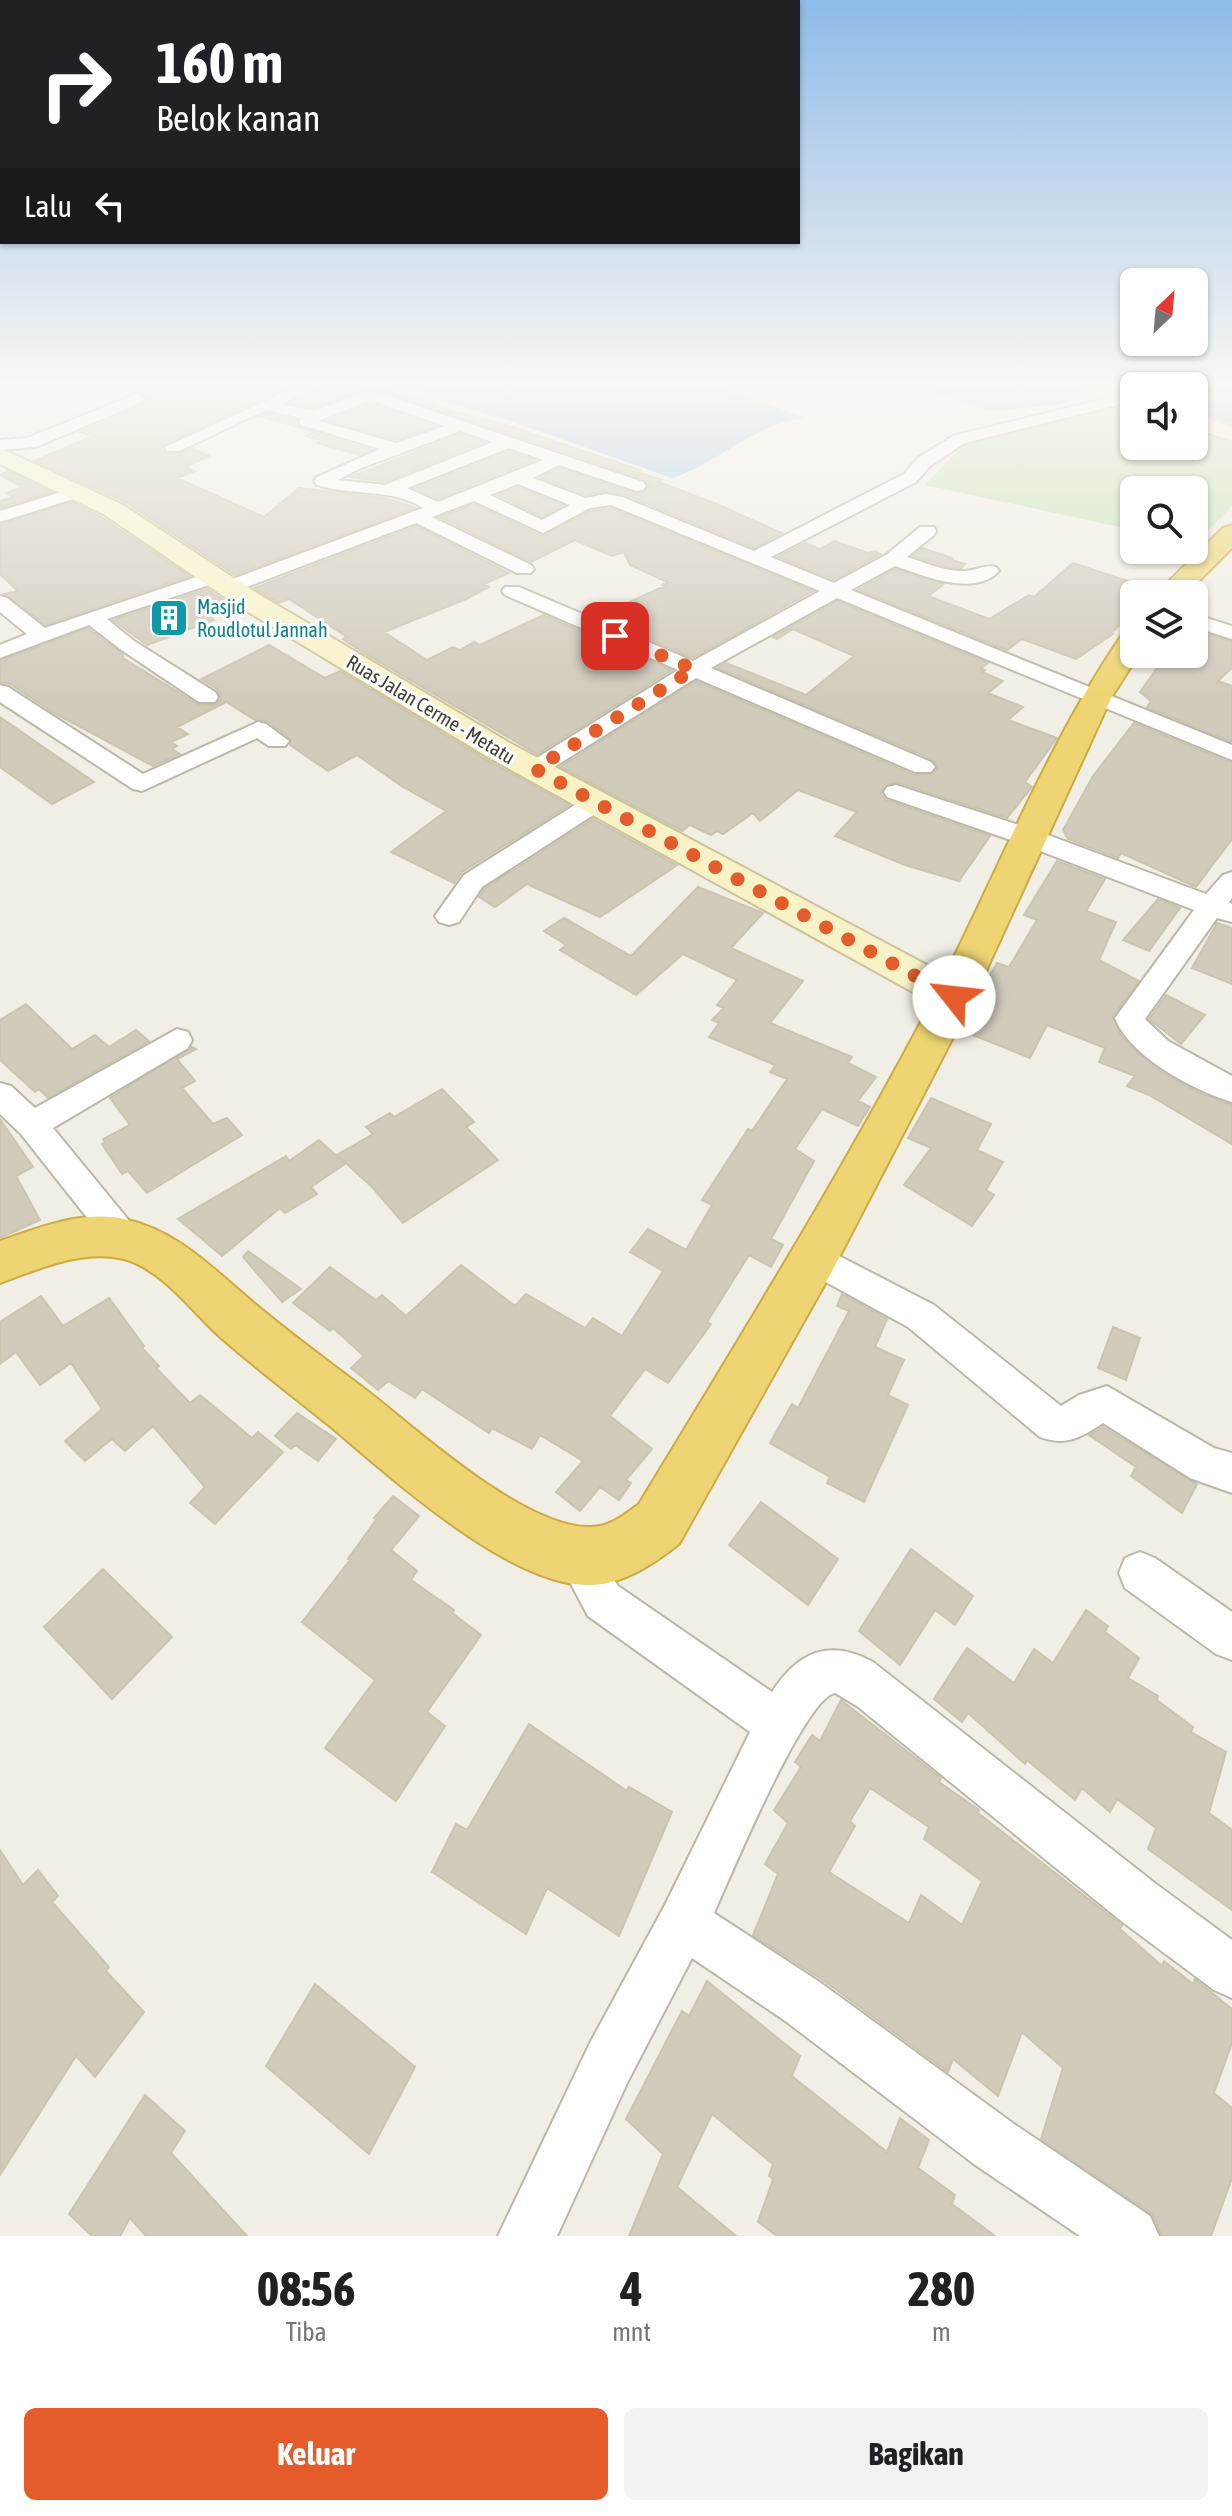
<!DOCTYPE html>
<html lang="id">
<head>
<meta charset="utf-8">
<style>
	body { margin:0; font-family:"Asap Condensed",sans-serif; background:#f2f2f2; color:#202124; height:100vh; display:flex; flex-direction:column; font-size:30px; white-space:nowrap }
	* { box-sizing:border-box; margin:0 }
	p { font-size:26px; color:#757577 }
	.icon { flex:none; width:44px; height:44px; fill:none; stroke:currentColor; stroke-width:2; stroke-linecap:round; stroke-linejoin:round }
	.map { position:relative; height:2236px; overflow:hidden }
	.side { display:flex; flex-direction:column; background:#fff; flex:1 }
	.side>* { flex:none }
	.guide { position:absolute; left:0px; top:0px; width:800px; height:244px; box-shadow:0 2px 6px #0004; background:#202124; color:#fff; overflow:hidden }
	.needle { width:52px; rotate:26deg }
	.fabs { position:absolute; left:1120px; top:268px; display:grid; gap:16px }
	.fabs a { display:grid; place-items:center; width:88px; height:88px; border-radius:12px; background:#fff; box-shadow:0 2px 6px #0004; font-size:40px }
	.pin { position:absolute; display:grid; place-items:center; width:68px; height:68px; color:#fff; margin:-34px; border-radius:16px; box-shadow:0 4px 12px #0006 }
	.me { position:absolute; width:88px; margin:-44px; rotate:299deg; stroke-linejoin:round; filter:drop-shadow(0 0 6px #0008) }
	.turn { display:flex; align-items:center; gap:28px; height:168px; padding:0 24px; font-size:36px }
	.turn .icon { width:104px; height:104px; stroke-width:2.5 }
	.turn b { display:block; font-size:56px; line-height:68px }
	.then { display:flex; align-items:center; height:76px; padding:0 24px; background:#0003; gap:16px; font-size:30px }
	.eta { display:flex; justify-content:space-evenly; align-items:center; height:136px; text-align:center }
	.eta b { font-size:48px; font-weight:700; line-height:56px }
	.primary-button { display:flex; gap:16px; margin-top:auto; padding:16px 24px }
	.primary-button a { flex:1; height:92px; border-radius:12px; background:#e35c2a; color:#fff; font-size:32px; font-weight:700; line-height:92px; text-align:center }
	.primary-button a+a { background:#f2f2f2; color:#202124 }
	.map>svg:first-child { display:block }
	.green { fill:#c6e1b2 }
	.water { fill:#a7c5e8 }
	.building { fill:#d1cbbc; stroke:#cbc4b0; stroke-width:2; fill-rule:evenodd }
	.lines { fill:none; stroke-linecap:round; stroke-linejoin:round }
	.street-casing { stroke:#bbb7a9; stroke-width:4 }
	.secondary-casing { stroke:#ccc499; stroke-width:4 }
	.highway-casing { stroke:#ccab44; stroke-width:4 }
	.street { fill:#fff; fill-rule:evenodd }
	.secondary { fill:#f8f3c7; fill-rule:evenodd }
	.highway { fill:#eed472; fill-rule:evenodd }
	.route { stroke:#e35c2a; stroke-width:14; stroke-dasharray:0 25.2 }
	.labels { text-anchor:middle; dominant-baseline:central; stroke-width:6; stroke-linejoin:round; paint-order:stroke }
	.far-culture-label { font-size:20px; fill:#0d838f; stroke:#fff; text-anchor:start }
	.far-street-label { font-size:20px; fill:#423f35; stroke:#fff }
</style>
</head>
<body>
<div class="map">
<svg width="1232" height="2236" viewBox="0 0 1232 2236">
	<rect width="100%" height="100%" fill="#f1eee5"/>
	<path class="green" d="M1124 405 1134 409V446H1194V429L1232 442V506L1196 543 1194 490H1134V530L925 485 966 443 1084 412Z"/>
	<path class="water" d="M403 385H713L805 418C755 423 719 463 672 478L508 420 429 397Z
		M908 385H1232V424L1194 412V386H1134V394L1105 385 1062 404 992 411Z"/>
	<path class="building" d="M174 385H295L164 444 162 448 167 454H180L192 448 209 456 185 467 195 471 177 478 264 517 299 488 385 498 416 508 235 575 125 502 34 461 93 436 80 432 143 405 147 398 139 392 150 387 163 389Z
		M325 385H374L432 401 430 402 439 405 436 407 506 425 640 470 637 472 662 480 659 482 719 505 782 533 754 548 623 494 605 491 585 495 540 478 559 468 636 494 644 493 649 486 644 479 377 389H365L314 408 290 403Z
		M371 403 436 426 396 440 328 421Z
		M266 413 297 420 300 428 371 450 360 455 317 443 320 440 305 436 314 432 260 416Z
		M460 434 484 442 385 482 351 477Z
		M509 451 534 460 438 499 415 488Z
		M8 471 51 492 0 508V501L13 497 6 493 23 487 0 475Z
		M518 487 563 505 542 517 498 495Z
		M72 502 103 518 189 576 46 625 4 594 18 591 0 574V525Z
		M474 504 542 536 591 511 611 508 813 591 693 658 596 617 665 586 662 585 667 582 630 565 624 552 612 556 575 540 531 562 440 517Z
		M416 526 509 573 484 584 489 587 466 599 384 632 427 660 453 647 460 650 474 642 480 645 543 615 672 670 537 754 364 653 343 639 347 637 289 599 279 603 254 588Z
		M834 541 868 553 874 551 881 554 834 580 778 557 805 543 820 549Z
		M922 548 952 558 949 559 965 564 961 568 950 567 913 556Z
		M1073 563 1134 583V612L1111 633 1113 634 1076 659 1022 639 1007 650 858 590 895 569 944 584 928 596 989 619 1029 595 1034 597Z
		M207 589 232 606 207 615 214 620 147 645 113 620Z
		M837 601 988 663 981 668 985 670 982 672 1003 681 988 693 1023 707 1008 720 1057 738 1025 782 1032 787 1007 818 897 782 884 785 881 794 886 800 990 836 959 881 905 865 835 836 857 812 798 790 760 821 753 813 723 834 717 831 711 835 690 825 682 831 560 767 696 681 914 775 933 774 938 767 932 759 718 668 726 663 806 695 854 656 793 629 777 639 773 637Z
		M88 628 123 654V658L199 705H215L221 699 217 689 201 679 269 645 325 678 340 671 485 759 569 805 462 872 454 883 391 852 446 811 403 787 357 755 328 771 290 745 291 739 268 722 255 720 226 702 177 727 188 734 171 742 177 746 172 749 180 754 153 766 54 713 10 684 0 682V661Z
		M1194 630 1232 642V668L1218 681 1232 686V742L1147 707 1151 701 1140 692 1167 654H1194Z
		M0 717 94 782 52 804 0 767Z
		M1134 723 1232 763V839L1196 887 1121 853 1118 858 1068 839 1063 830 1093 776Z
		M593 819 677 865 600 917 527 884 495 907 479 897 484 889Z
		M1057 861 1105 879 1086 911 1116 922 1099 960 1139 981 1113 1016 1120 1034 1132 1048 1163 1073 1198 1092 1232 1105V1144L1149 1095 1127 1086 1135 1076 1099 1062 1105 1048 1047 1025 1030 1058 973 1035 985 1014 980 1012 988 999 978 995 997 963 1009 967 1037 920 1024 915Z
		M698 887 763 913 731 948 803 981 770 1023 852 1057 848 1063 876 1077 858 1101 870 1107 858 1126 822 1109 795 1149 814 1161 771 1239 783 1245 771 1267 749 1255 707 1322 711 1324 668 1383 645 1369 610 1416 652 1449 626 1480 631 1483 619 1500 600 1487 580 1511 556 1492 583 1461 540 1435 532 1449 492 1428 489 1433 422 1389 415 1398 388 1381 378 1390 351 1368 364 1356 333 1328 330 1331 293 1303 330 1267 376 1300 382 1295 406 1316 461 1265 515 1306 526 1294 585 1328 593 1318 622 1336 663 1271 630 1252 648 1229 686 1250 712 1205 702 1200 748 1129 752 1131 787 1079 770 1072 775 1065 709 1037 719 1023 712 1020 724 1008 717 1005 737 980 683 954 636 995 560 950 566 945 544 931 564 918 631 956Z
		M1158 899 1180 908 1149 951 1123 940Z
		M1217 923 1232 928V984L1192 968Z
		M1166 995 1205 1015 1181 1044 1149 1019Z
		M26 1004 72 1049 95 1035 109 1047 136 1030 149 1041 48 1098 39 1089 35 1092 0 1060V1020Z
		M192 1047 196 1049 177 1059 195 1081 182 1088 213 1124 227 1118 242 1135 147 1193 128 1171 122 1174 102 1144 105 1142 103 1139 130 1125 110 1098Z
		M442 1089 474 1122 466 1127 498 1160 403 1223 373 1188 337 1155 373 1134 366 1127 390 1113 394 1117Z
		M931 1098 991 1124 977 1150 1003 1162 986 1190 994 1195 972 1226 904 1185 931 1148 908 1138Z
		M0 1119 33 1167 16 1176 40 1220 0 1238Z
		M319 1140 345 1164 311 1187 317 1194 285 1213 280 1208 222 1256 178 1219 286 1156 289 1161Z
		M248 1251 301 1289 282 1302 243 1257Z
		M842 1294 887 1319 875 1347 904 1360 888 1395 908 1405 864 1502 827 1483 830 1477 770 1443 792 1404 798 1408 849 1311 837 1306Z
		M41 1296 63 1326 109 1298 144 1346 142 1348 159 1366 156 1368 190 1403 200 1395 252 1438 258 1432 283 1452 215 1524 190 1503 205 1487 153 1426 125 1451 112 1439 85 1461 65 1441 102 1409 71 1363 40 1385 16 1352 0 1364V1322Z
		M1113 1327 1140 1338 1126 1380 1098 1368Z
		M297 1413 336 1439 318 1461 295 1445 291 1449 275 1436Z
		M1103 1427 1197 1484 1182 1513 1131 1476 1136 1467 1089 1435Z
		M393 1496 419 1516 391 1550 417 1571 411 1580 454 1610 452 1613 481 1635 427 1712 445 1726 396 1801 325 1748 375 1680 302 1622 350 1560 348 1559 376 1520 374 1518Z
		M761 1502 838 1559 808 1605 729 1545Z
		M911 1549 973 1596 955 1625 935 1610 900 1665 859 1631Z
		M103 1569 172 1637 112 1699 44 1627Z
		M1086 1610 1108 1626 1105 1632 1139 1658 1128 1678 1158 1696 1157 1700 1193 1727 1191 1732 1226 1752 1209 1813 1232 1830V1910L1148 1849 1156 1828 1117 1799 1110 1812 1082 1788 1075 1800 1027 1760 1025 1764 968 1713 962 1722 934 1699 967 1648 1014 1683 1034 1649 1053 1663Z
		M841 1700 941 1778 939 1782 979 1810 978 1813 1122 1925 1120 1929 1162 1966 1164 1961 1193 1984 1195 1979 1232 2009V2043L1214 2093 1232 2108V2178L1211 2236H1162L1152 2214 1041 2139 1063 2068 1022 2032 998 2096 953 2059 948 2072 823 1980 753 1935 778 1874 765 1864 788 1823 774 1810 801 1767 795 1762 812 1735 820 1741ZM870 1788 929 1827 924 1839 982 1881 962 1925 921 1895 909 1923 829 1872 855 1826 850 1821Z
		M529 1724 627 1791 629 1787 672 1812 619 1936 547 1888 526 1934 432 1872 456 1824 467 1830Z
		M0 1850 23 1885 38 1870 58 1896 52 1902 109 1967 106 1971 144 2012 95 2077 76 2056 0 2175Z
		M707 1981 800 2056 792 2076 887 2152 900 2118 929 2140 918 2168 955 2195 952 2204 995 2236H777L758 2222 773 2179 769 2176 773 2164 712 2114 677 2187 736 2236H629L663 2154 626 2119 682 2011 689 2016Z
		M315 1984 415 2067 369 2154 266 2066Z
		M145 2095 185 2131 171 2153 247 2236H146L130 2218 120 2236H92L69 2214Z"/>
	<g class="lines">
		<g class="street-casing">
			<path id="street" d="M301 385H322L281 404 314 411 366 392H376L643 482 646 486 643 490 637 491 559 465 533 478 585 498 606 494 622 497 754 551 904 474 918 458 953 436 1128 393 1133 395V401L965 443 930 466 916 482 771 557 834 583 886 555 920 527H934L936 531 934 535 907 557C926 563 944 571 964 571 976 571 984 564 996 567L999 571C974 598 923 575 895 566L851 590 1232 745V760L837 598 711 668 931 762 935 767 931 772H915L696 678 543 774H527L523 769 527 764 678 670 505 595 502 591 505 587H519L693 661 820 591 611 505 590 508 543 533 474 501 432 517 531 565 534 569 531 573H517L416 523 236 591H222L219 587 222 583 423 508C393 488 351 496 317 485L314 481 317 477 380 449 301 425 299 422 302 418 266 410 179 451H167L165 447ZM371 400 445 426 396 443 319 421ZM460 431 493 442 385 485 338 480 359 469ZM509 448 543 460 438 502 407 488ZM518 484 570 505 542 520 490 495Z
				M136 394 144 399 142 402 36 447 0 450V440L27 438Z
				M77 487 86 492 83 496 0 522V511Z
				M214 571 224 577 221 581 107 619 134 641 215 692 218 697 215 702H199L120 649 89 625 0 658V645L27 634 0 612V596L7 598 45 628Z
				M1194 614 1232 626V639L1194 627Z
				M0 685 8 687 143 774 258 722 266 724 289 741 285 746H269L257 738 142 791 133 789 0 702Z
				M896 785 1040 832 1206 894 1223 875 1232 872V898L1229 902 1232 904V922L1217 918 1145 1019 1168 1041 1232 1076V1102C1193 1090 1130 1057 1115 1018L1194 910 1022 844 887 797 884 792 887 787Z
				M595 796 604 798 607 803 604 808 482 887 459 922 449 925 439 922 435 916 464 875 586 798Z
				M177 1029 188 1032 192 1040 188 1048 53 1128 135 1228 140 1238 135 1248 123 1253 111 1248 21 1134 0 1114V1083L11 1086 35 1108Z
				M814 1243 934 1305 1061 1406 1079 1395 1107 1386 1214 1448 1232 1453V1493L1190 1478 1103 1423C1082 1437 1065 1447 1040 1437L908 1327 802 1269 796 1258 802 1247Z
				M587 1536 602 1542 611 1575 618 1586 772 1692C798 1652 829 1638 873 1662L1156 1884 1232 1940V1998L1214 1990 1120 1920 857 1706 835 1693C804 1698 730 1878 714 1913L821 1983 1014 2124 1150 2216 1159 2236H1080L974 2164 784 2020 692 1958 628 2081 557 2236H498L590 2043 665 1905 750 1732 588 1616 570 1582 566 1557 572 1542Z
				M1140 1552 1155 1558 1232 1612V1660L1216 1654 1125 1588 1119 1573 1125 1558Z"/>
		</g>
		<g class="secondary-casing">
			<path id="secondary" d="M1078 385H1108L1134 393V406L1081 389Z
				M1194 414 1232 427V441L1194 428Z
				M0 448 123 505 255 592 508 742 968 987 974 997 968 1007 954 1011 940 1007 486 756 235 604 105 515 0 464Z"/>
		</g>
		<g class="highway-casing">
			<path id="highway" d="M1232 525V548L1186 594H1156L1223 528Z
				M1134 629V654H1139L1111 698 974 997 831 1273 679 1544C655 1563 624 1584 592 1585 512 1589 390 1476 331 1427 293 1396 254 1367 218 1335 191 1310 161 1269 124 1259 83 1249 38 1269 0 1283V1241C39 1228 82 1210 124 1219 179 1231 214 1270 255 1304 292 1335 332 1364 370 1393 421 1433 526 1529 591 1527 610 1527 624 1515 639 1504 740 1337 844 1170 934 997 997 875 1046 745 1124 632Z"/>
		</g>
		<use href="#street" class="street"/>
		<use href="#secondary" class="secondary"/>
		<use href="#highway" class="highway"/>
	</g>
	<linearGradient id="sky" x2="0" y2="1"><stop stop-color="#8ebbe8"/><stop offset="0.55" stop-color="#f9f7f3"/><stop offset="1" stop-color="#f9f7f3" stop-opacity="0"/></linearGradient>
	<rect width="1232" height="698" fill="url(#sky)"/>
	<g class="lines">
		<path class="route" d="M615 636 694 669 535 769 954 997"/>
	</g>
	<defs>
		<g id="building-square" transform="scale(2)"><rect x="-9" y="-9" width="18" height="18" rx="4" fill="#0f9aa8" stroke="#fff"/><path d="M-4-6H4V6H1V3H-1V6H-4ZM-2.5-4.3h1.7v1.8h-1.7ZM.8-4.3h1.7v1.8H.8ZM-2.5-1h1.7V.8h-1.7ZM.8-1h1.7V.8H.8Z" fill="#fff"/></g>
	</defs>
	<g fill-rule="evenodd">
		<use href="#building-square" x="169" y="618"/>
	</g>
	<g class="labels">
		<g class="far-culture-label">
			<text x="197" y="606">Masjid<tspan x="197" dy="23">Roudlotul Jannah</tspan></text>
		</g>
		<g class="far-street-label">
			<text transform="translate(431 709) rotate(31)">Ruas Jalan Cerme - Metatu</text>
		</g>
	</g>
</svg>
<div class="fabs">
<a><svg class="needle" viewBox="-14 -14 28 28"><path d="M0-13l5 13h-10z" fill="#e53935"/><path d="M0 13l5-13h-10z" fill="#757577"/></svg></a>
<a><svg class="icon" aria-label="sound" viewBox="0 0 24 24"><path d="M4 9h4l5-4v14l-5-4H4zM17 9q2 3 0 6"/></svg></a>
<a><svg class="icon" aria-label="search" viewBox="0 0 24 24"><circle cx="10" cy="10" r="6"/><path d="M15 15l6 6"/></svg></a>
<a><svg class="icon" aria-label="layers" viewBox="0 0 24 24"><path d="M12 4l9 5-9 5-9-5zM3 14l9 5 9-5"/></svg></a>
</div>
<div class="pin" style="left:615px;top:636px;background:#d93025"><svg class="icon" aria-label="arrive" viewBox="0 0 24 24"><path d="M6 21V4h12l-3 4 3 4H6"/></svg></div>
<svg class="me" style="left:954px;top:997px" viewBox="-20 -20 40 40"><circle r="19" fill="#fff"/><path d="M0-13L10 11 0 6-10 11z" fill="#e35c2a"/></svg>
<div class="guide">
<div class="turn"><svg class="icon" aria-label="right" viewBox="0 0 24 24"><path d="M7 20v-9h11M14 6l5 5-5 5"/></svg><div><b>160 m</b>Belok kanan</div></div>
<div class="then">Lalu<svg class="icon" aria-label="left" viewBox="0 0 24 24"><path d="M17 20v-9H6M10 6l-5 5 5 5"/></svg></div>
</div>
</div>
<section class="side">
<div class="eta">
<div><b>08:56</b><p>Tiba</p></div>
<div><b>4</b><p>mnt</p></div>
<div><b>280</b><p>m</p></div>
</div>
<div class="primary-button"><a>Keluar</a><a>Bagikan</a></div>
</section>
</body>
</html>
